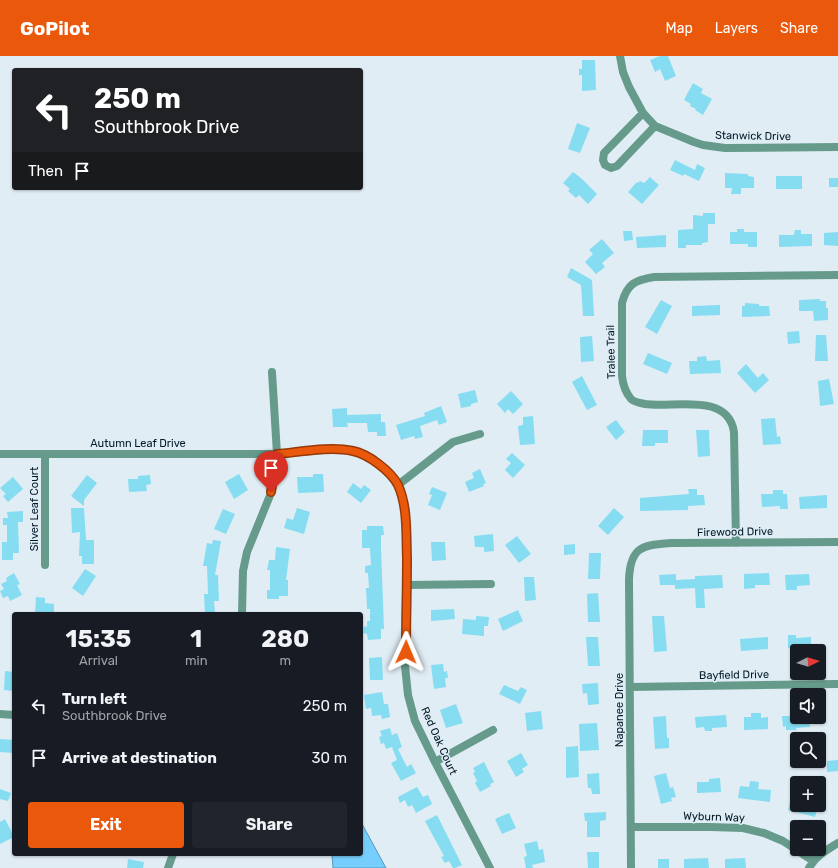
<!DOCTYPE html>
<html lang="en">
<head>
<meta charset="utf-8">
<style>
	body { margin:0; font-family:Rubik,sans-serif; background:#20242c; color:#f1f3f6; height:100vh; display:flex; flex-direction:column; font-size:15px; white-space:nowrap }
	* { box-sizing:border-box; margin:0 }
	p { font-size:13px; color:#9ea1a6 }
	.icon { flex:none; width:22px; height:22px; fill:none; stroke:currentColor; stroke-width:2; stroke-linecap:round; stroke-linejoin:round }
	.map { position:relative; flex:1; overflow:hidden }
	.sheet { position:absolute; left:12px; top:556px; width:351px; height:244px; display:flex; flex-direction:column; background:#171b24; border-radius:4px; box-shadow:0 1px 3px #0004 }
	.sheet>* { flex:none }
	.guide { position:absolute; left:12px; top:12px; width:351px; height:122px; border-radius:4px; box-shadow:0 1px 3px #0004; background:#202124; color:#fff; overflow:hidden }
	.needle { width:26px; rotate:85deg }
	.tools { position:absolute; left:790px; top:588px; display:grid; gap:8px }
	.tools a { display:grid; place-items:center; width:36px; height:36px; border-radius:4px; background:#171b24; box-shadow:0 1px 3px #0004; font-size:20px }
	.pin { position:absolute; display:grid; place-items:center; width:34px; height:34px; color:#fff; margin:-41px -17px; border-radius:50% 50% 50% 0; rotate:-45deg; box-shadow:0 0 4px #0007 }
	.pin .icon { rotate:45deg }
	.me { position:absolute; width:44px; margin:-22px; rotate:1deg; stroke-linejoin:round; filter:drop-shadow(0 0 3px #0008) }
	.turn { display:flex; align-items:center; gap:14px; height:84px; padding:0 16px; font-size:18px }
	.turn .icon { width:52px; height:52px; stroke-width:2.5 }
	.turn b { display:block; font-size:28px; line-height:34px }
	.then { display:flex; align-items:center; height:38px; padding:0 16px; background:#0003; gap:8px; font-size:15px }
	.eta { display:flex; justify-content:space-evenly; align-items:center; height:68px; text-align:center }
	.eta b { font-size:24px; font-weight:700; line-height:28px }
	.primary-button { display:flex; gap:8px; margin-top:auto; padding:8px 16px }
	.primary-button a { flex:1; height:46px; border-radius:4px; background:#ea580c; color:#fff; font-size:16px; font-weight:700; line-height:46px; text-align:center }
	.primary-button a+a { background:#20242c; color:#f1f3f6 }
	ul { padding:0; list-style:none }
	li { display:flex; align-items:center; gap:12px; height:52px; padding:0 16px }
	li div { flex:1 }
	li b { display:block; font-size:15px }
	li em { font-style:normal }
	header { display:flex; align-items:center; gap:24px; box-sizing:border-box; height:56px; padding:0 20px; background:#ea580c; color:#fff }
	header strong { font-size:19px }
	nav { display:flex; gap:22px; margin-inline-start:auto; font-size:14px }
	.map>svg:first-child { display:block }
	.water { fill:#76cefe; stroke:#5398be }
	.building { fill:#86dcf1 }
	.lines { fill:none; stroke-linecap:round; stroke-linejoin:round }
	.street { stroke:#669b8c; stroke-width:8 }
	.route-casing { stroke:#983908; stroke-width:10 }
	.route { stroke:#ea580c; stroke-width:7 }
	.labels { text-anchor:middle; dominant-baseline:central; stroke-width:3; stroke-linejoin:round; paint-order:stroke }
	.street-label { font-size:11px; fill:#001927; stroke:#e0edf5 }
</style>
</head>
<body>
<header>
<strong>GoPilot</strong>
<nav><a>Map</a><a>Layers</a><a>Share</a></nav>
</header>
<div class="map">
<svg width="838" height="812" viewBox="0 0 838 812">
	<rect width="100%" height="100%" fill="#e0edf5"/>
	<path class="water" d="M361 766 386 812H333L332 798H361Z"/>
	<path class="building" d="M660 0H668L676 20 665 25 660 13 655 16 650 4Z
		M582 4H595L596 34 582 35V19H579V13H582Z
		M693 27 703 33 701 37 712 43 703 59 695 54 696 53 690 50 691 48 684 44Z
		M577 67 590 72 580 97 568 93Z
		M675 104 695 114 697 108 705 112 699 125 684 118 683 120 670 114Z
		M573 116 581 122 597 138 588 148 579 139 576 142 568 135 570 133 563 127Z
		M725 117 748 118V120L754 121V132H741V138H731L732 132H725Z
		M776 120H802V133H776Z
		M650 121 659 129 642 148 628 136 637 126 638 127 640 125 644 127Z
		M829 122H838V131H829Z
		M703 157H715V168H708V186L702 187V189H686V192H678V174L693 173V159L703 160Z
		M737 173H744V176H757V191H748V188H730V176H737Z
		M795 174H801V178H812V190L779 191V179H794Z
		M623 175H632L633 184 624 185Z
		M838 176V190L824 189V177Z
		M666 179V191L637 192 636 181Z
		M602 183 614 197 602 207 605 211 596 218 585 206 593 198 589 194Z
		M571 212 592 224 594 260H583L581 229 567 221Z
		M820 243V245H826V252H828V264L814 265 813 255H799V244Z
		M661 244 672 250 657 278 645 271Z
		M745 247 759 248V250H769L770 260 742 261V250H745Z
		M720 249V259L692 260V250Z
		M799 275 800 287 788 288 787 276Z
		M816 279H826L828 305H815Z
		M592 280 594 305 581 306 580 281Z
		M648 297 672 307 667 318 643 308Z
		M706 300 707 305 720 304 721 317 690 318 689 305H697V301Z
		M746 308 758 322 763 317 769 324 755 337 737 317Z
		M582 320 597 349 587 354 572 326Z
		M829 323 834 348 820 350 818 325Z
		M475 334 478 346 471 348V350L461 352 458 338Z
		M511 335 523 348 513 358 508 353 505 357 497 348Z
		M441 350 447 366 439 369 437 364 420 370 423 381 415 383 414 380 401 384 396 369 425 360 424 357Z
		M347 352V359L381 358V366H385L386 380H377V376H368L367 367H347L348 371H333L332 353Z
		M533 360 535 388 520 389 518 370 523 369V361Z
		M775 362 777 381 780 380 781 388 763 389 761 363Z
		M616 364 625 376 616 384 606 371Z
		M643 374H668V387H655V390H642Z
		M696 374H709L710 400 698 401Z
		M512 397 525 409 513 422 505 414 511 407 506 403Z
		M480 413 486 427 483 428 484 430 469 436 465 426 474 422 472 417Z
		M239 418 248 434 234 443 225 426Z
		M313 418H323L324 436 298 437 297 421H313Z
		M87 419 97 427 84 444V450L71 440Z
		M150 419 151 428 146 429 147 435 129 436 128 423H138V420Z
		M13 421 23 433 8 446 3 440 6 438 0 432Z
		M353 427 361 433 364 429 371 434 361 447 347 436Z
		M432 431 447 437 440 454 428 449 432 439 429 438Z
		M688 433H697V439H704L705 449 688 450V454L640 455V442L689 438Z
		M773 434H783V438H787L788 453H780V450L762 451 761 438H773Z
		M827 439V452L800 453 799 441Z
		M71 452H84L86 484H94V508H82V500H79L80 476 72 477Z
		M297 452 310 456 304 478 284 472 287 462 293 464Z
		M614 452 624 461 608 479 598 470Z
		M223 453 235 458 226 478 214 473Z
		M23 455V466H18L19 497H13V504H2V486H7V469H3V462H8L7 456Z
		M367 470H383L384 479H381V492L384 573H381V583L368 584 367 578 363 577 364 570 367 571V565H370V553H367L366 532H369L368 517H365V510L371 509 370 492H362V474H367Z
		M493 478 494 495 484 496V491H475L474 480Z
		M517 480 531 498 519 507 505 489Z
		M213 484 221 485 215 519H218L219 545H214L215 558H205L204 538H208L207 510H203L207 487 212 488Z
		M431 486H445L446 504 432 505Z
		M575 488V498L564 499V489Z
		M276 491 290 493 286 524H288V540H279V543H267V534H270V514H267L269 504H275Z
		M589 497H601L600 523H588Z
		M85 513 96 520 83 540 72 532Z
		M14 517 20 528 17 529 22 539 10 545 8 540 3 542 0 535 4 533 1 528 7 525 6 522Z
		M769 517 770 529H755V532L744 533V518Z
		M676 518V524L695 523V520L722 519 723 532 704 533 705 552H696L695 532 675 533V529H660L659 519Z
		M809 518 810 529 797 530V534H786L785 519Z
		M524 521H534L536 544 525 545Z
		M598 537 600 566H588L587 538Z
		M36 541 45 542V547L54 548V558H35Z
		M454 553 455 563 431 565V554Z
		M518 554 523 565 503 575 498 563Z
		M476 560 489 561 488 570H484V580L462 578 463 563 476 564Z
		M652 560H664L667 595 654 596Z
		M788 579H796V582L811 581V593L795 594V592H788Z
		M586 581H598L600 610H588Z
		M768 581V593L741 595 740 583Z
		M382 601 383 624H370L369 602Z
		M443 608 444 616 447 615 448 622H445L446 631 434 633 431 609Z
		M5 615 14 616V635L4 634Z
		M598 627 599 648 588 649 587 637 583 638 582 628Z
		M504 629 518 635 521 631 527 634 520 648 499 638Z
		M382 636 384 648H388L390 661 382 663 381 659 372 660 371 652 366 653 364 639Z
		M456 648 463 667 446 672 440 654Z
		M541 655 543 673 527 675 525 657Z
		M751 657H761V662L768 661V673L744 674V661H751Z
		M726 659 727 671 712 672V675H705L704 671 696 672 695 661Z
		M666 660 667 682H669V692L655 693 653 661Z
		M782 660H797V661H809L810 671 796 672 797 674H786V670L783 671Z
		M597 667 599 694 580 695 579 668Z
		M390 672 392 679 397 677 402 691 398 693 407 711 411 708 416 717 401 725 391 707 397 704 392 691 386 693 384 687 381 688 379 681 382 680 380 675Z
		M0 683 14 684V697L0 696Z
		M578 690 579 721 566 722V691Z
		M521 697 528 709 522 713 524 716 516 721 507 705Z
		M838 704V715L827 716V705Z
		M484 706 494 726 490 728 491 730 480 736 475 727 477 725 473 717 475 716 473 712Z
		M599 717 600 738H592L591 732H588L587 718Z
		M666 717 670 732 673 731 676 741 671 742 672 745 661 748 654 720Z
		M720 722 721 736 697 737V726H709V723Z
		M750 725 759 726 758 733 771 734 770 746 738 742 740 730 749 731Z
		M417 731 423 741 428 739 432 748 416 757 412 749 408 751 405 744 400 747 398 741Z
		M0 733 11 737 8 745 0 743Z
		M791 742 797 744V749H818L815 761 788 754Z
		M606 756V764L600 765V781H587V765H585L584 757Z
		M509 757 516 772 502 778 495 763Z
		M437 759 462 809 455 812H453L449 805 445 807 441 801 444 800 425 765Z
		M5 763 14 781 0 788V766Z
		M537 785 539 794 543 793 545 806 532 809 533 812H526L524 801 527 800 524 788Z
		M587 796H599V812H588Z
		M708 802 709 812H684V803Z
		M745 802 746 812H725V803Z
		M128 803 144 806 143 812H127Z
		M658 803H669V812H658Z"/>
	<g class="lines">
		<path class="street" d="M620 0 623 16 629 31 643 57 655 70 694 86 703 89 725 92 838 91
			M643 57 604 97 603 104 605 109 611 112 617 110 655 70
			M0 398H277L335 393 354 395 372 404 387 415 398 429 403 444 407 472 405 610 408 639 415 665 435 706 490 812
			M398 429 453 386 480 378
			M736 487 734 376C728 336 674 352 645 348 640 347 634 346 631 343 625 336 623 329 622 320V247C627 228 635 224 654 221L838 219
			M45 509V398
			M407 529 491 528
			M242 558 243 515 247 496 271 437 277 398 272 316
			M630 631 838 628
			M0 658 14 659
			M435 706 493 674
			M631 771H710L743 772 764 777 783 785 813 805
			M168 812 173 798
			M631 812 629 524C630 491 642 489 671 487L838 486
			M809 812C815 801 826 794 838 787"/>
	</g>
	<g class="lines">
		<g class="route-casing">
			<path id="route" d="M271 436 277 398C300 396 330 390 353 395 368 398 391 415 398 429 408 451 406 478 407 502 407 533 406 565 406 596"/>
		</g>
		<use href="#route" class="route"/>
	</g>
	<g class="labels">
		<g class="street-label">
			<text transform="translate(753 80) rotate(1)">Stanwick Drive</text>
			<text transform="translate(611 296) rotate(-91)">Tralee Trail</text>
			<text x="138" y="387">Autumn Leaf Drive</text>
			<text transform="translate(34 453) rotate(-90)">Silver Leaf Court</text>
			<text transform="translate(735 476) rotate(-1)">Firewood Drive</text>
			<text transform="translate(734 619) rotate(-1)">Bayfield Drive</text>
			<text transform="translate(619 654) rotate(-90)">Napanee Drive</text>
			<text transform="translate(439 685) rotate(66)">Red Oak Court</text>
			<text transform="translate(714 761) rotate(2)">Wyburn Way</text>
		</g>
	</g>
</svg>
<div class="tools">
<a><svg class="needle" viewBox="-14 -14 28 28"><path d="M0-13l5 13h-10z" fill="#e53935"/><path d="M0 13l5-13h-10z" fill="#9ea1a6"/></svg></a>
<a><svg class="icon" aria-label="sound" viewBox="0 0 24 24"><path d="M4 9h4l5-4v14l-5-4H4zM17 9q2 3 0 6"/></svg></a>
<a><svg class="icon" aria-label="search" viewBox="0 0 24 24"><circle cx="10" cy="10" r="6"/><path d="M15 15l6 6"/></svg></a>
<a>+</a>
<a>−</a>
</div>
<div class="pin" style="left:271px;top:436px;background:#d93025"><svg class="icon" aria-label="arrive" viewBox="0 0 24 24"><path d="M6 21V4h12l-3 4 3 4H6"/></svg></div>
<svg class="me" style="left:406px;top:596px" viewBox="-20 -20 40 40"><path d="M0-17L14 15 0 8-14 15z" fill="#ea580c" stroke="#fff" stroke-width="4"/></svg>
<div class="guide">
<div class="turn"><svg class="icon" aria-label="left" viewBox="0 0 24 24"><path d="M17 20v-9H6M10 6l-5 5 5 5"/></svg><div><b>250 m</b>Southbrook Drive</div></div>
<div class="then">Then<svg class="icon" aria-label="arrive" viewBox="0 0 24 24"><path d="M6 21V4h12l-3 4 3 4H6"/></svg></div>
</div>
<section class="sheet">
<div class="eta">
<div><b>15:35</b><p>Arrival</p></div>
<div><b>1</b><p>min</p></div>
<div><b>280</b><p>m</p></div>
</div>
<ul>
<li><svg class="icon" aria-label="left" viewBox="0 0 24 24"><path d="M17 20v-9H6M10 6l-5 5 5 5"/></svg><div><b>Turn left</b><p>Southbrook Drive</p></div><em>250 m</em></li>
<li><svg class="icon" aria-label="arrive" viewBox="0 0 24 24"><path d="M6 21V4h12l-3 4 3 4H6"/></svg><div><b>Arrive at destination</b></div><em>30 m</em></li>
</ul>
<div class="primary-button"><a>Exit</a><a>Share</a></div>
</section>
</div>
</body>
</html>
